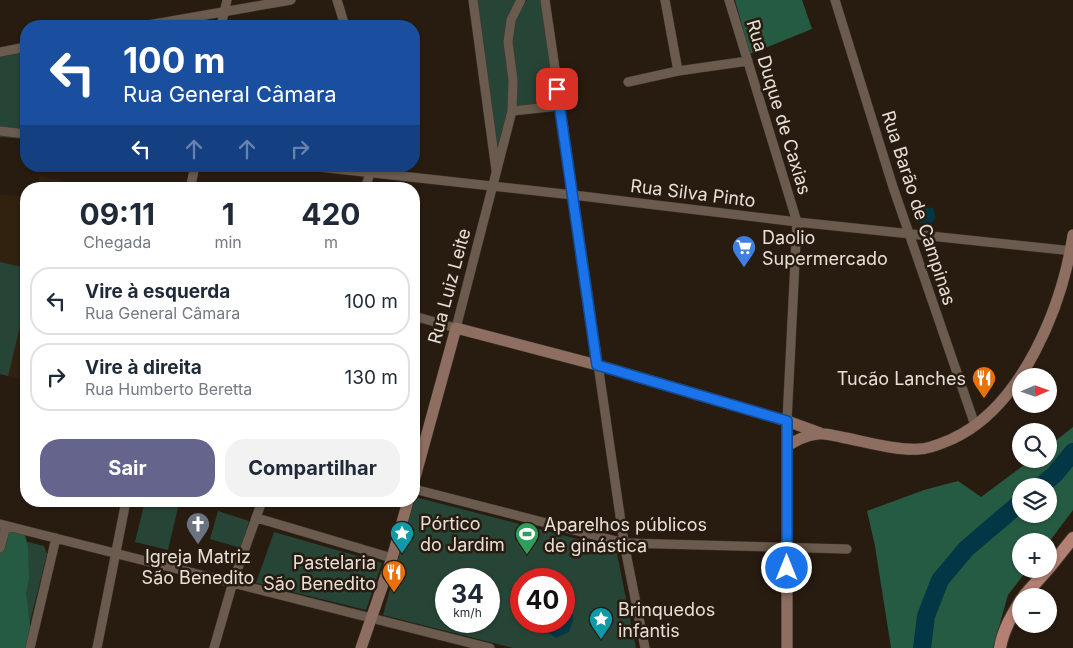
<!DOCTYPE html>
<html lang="pt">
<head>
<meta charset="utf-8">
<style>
	body { margin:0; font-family:Inter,sans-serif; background:#f2f2f3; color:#1f2937; height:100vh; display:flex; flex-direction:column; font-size:19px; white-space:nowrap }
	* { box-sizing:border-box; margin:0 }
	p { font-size:16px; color:#747a83 }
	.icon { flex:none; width:28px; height:28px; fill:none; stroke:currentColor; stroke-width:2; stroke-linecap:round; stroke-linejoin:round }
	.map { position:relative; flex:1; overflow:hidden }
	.drawer { position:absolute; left:20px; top:182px; width:400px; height:325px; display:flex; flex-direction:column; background:#fff; border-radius:20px; box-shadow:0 1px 4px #0004 }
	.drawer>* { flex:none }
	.guide { position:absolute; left:20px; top:20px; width:400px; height:152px; border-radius:20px; box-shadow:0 1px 4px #0004; background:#1a4fa0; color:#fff; overflow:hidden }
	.needle { width:32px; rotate:88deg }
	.buttons { position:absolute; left:1012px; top:368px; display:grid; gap:10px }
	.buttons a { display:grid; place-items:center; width:45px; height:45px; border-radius:50%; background:#fff; box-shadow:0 1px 4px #0004; font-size:25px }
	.speed { position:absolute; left:435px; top:568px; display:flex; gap:10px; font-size:25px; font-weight:700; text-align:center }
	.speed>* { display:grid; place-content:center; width:65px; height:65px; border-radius:50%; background:#fff; box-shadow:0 1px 4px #0004; line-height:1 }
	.speed small { font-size:12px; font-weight:400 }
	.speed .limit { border:8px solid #d22; background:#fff; color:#111 }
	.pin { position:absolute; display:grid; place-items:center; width:42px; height:42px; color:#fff; margin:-21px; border-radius:10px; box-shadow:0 2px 8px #0006 }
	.me { position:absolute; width:55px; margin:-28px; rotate:0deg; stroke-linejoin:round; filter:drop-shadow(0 0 4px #0008) }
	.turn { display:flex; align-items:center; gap:18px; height:105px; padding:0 20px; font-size:22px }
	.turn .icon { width:65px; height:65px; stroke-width:2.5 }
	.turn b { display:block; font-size:35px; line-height:42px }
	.lanes { display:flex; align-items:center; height:48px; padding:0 20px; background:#0003; justify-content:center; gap:25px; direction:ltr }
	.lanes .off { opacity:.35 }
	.eta { display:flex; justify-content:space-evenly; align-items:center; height:85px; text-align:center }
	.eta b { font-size:30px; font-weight:700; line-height:35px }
	.button { display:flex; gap:10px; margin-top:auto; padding:10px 20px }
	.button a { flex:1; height:58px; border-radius:20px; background:#64648d; color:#fff; font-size:20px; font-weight:700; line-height:58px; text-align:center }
	.button a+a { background:#f2f2f3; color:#1f2937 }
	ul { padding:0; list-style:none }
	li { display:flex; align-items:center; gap:15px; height:68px; margin:0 10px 8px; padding:0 10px; border:2px solid #e0e1e3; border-radius:20px }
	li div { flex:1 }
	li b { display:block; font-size:19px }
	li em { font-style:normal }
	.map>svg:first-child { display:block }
	.built { fill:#31210f }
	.green { fill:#274536; fill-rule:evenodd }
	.forest { fill:#265b43; fill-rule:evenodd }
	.water { fill:#033745 }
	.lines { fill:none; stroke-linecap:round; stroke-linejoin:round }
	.river { stroke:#033745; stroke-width:18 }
	.street-casing { stroke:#40362f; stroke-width:10 }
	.secondary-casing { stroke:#40362f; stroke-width:12 }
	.primary-casing { stroke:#40362f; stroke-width:14 }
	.street { stroke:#6a5b4e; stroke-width:9 }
	.secondary { stroke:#8e6e61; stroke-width:11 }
	.primary { stroke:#b38073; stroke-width:12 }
	.route-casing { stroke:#114b97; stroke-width:12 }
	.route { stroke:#1a73e8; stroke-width:9 }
	.labels { text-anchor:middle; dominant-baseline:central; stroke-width:5; stroke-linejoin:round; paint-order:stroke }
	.street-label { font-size:18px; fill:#e8dfd7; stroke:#281c10 }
	.poi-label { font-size:18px; fill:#e8dfd7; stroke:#281c10; text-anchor:start }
</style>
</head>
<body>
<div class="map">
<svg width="1073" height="648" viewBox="0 0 1073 648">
	<rect width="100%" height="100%" fill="#281c10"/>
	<path class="built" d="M39 176 104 189H38Z
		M0 194 26 197V380L0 374Z"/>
	<path class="green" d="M474 0H518L508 21 511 82 509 110 497 161Z
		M527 0H541L556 103 515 109 511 40 514 20Z
		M26 48V139L0 137V53Z
		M0 262 26 268V302L8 376 0 374Z
		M415 497 616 549 636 648H513L383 615ZM446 579H489V621H446ZM521 579H564V621H521Z
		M145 501H172L179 503 168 550 135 542Z
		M218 511 249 521 241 548 210 539Z
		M274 532 382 563 366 610 256 583Z
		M16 539 44 546 47 554 26 638Z"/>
	<path class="forest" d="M735 0H802L812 29 750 54Z
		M1073 427V510L1049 542 1021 541V569H1028L1008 595 993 648H891L875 546 867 511 924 490 958 481 981 497 1032 459H1049V446ZM1021 486H1049V514H1021Z
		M8 529 24 531 28 547 29 578 26 594 33 648H0V540Z"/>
	<path class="water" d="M917 206 933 208 936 218 932 223 924 224 915 221 910 209Z
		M571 585 573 620 569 632 556 638 541 628 543 621H564V586Z"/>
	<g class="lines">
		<path class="river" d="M1041 486 1055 474 1073 452
			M922 648 926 616 940 580 966 549 1021 502"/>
		<g class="street-casing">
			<path id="street" d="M337 0 345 26
				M473 0 496 170
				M545 0 624 543 645 648
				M665 0 678 71 748 61
				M729 0 797 222 787 421
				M835 0 893 187 975 425
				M143 26 291 0
				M221 26 227 0
				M0 52 26 47
				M628 82 678 71
				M512 111 559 106
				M0 131 26 134
				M310 166 573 195 797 222 1073 251
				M190 189 195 166
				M365 189 370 173
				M414 316 456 328 512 111 513 80 508 42 511 20 521 0
				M414 489 624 543 847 549
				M257 518 392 558
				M0 524 490 648
				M0 548 6 526
				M30 648 56 538
				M97 648 126 501
				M214 648 233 582 262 501"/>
		</g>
		<g class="secondary-casing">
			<path id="secondary" d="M787 446C797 440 806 435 818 434 825 433 834 436 841 437 863 441 897 451 919 449 930 449 942 443 952 439 1022 407 1062 307 1073 235
				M414 481 456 328 597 365 787 421 820 433
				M361 648 392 558 408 501
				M787 648V421"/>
		</g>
		<g class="primary-casing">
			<path id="primary" d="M1049 568 1073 538
				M1024 596 1048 569
				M1000 648C1003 630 1012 615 1021 600"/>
		</g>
		<use href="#street" class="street"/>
		<use href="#secondary" class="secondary"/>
		<use href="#primary" class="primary"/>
	</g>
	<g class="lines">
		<g class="route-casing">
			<path id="route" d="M557 89 597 365 787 421V568"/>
		</g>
		<use href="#route" class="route"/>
	</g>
	<defs>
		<g id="supermarket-pin" transform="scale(1.25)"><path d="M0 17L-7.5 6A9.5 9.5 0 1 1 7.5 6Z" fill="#3f7fe0" stroke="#281c10"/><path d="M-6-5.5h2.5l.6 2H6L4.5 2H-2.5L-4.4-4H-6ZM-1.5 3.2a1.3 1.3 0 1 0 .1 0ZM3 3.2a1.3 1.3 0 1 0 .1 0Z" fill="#fff"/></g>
		<g id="restaurant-pin" transform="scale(1.25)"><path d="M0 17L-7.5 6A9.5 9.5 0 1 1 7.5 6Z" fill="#e8710a" stroke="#281c10"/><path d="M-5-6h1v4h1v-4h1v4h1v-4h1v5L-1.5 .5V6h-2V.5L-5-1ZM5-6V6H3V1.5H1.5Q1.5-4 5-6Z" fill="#fff"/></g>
		<g id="church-pin" transform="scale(1.25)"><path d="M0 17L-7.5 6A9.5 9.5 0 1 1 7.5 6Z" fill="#6b7280" stroke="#281c10"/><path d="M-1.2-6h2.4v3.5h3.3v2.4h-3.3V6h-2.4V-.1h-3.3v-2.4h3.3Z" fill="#fff"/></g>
		<g id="sight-pin" transform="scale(1.25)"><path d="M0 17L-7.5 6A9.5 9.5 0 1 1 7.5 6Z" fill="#0f9aa8" stroke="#281c10"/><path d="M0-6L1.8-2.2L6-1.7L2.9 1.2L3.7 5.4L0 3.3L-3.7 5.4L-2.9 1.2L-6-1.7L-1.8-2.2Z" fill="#fff"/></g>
		<g id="stadium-pin" transform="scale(1.25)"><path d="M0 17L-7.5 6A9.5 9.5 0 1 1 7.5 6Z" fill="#2e9e5b" stroke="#281c10"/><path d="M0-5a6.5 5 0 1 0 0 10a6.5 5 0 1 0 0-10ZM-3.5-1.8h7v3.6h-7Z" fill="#fff"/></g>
	</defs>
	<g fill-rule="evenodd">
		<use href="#supermarket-pin" x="744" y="247"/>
		<use href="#restaurant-pin" x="984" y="378"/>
		<use href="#church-pin" x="198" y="524"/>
		<use href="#sight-pin" x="402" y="533"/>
		<use href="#stadium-pin" x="527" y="534"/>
		<use href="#restaurant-pin" x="394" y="572"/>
		<use href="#sight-pin" x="601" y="619"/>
	</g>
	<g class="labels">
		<g class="street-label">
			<text transform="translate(779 107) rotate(73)">Rua Duque de Caxias</text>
			<text transform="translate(693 193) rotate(7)">Rua Silva Pinto</text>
			<text transform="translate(919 208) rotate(72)">Rua Barão de Campinas</text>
			<text transform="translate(449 286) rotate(-75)">Rua Luiz Leite</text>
		</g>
		<g class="poi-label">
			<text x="762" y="237">Daolio<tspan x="762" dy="21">Supermercado</tspan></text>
			<text x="966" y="378" text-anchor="end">Tucão Lanches</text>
			<text x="420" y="523">Pórtico<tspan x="420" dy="21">do Jardim</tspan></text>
			<text x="544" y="524">Aparelhos públicos<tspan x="544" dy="21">de ginástica</tspan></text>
			<text x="198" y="556" text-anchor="middle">Igreja Matriz<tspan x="198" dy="21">São Benedito</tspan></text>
			<text x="376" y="562" text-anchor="end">Pastelaria<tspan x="376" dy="21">São Benedito</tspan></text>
			<text x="618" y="609">Brinquedos<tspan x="618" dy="21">infantis</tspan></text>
		</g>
	</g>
</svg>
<div class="buttons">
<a><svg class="needle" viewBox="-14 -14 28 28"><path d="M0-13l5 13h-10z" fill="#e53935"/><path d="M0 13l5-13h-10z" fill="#747a83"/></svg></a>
<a><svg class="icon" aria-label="search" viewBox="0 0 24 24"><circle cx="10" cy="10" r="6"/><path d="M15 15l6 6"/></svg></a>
<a><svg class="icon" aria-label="layers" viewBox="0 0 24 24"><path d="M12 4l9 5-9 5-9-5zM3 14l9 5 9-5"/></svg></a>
<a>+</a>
<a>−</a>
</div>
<div class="speed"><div>34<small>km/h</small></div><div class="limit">40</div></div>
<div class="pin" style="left:557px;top:89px;background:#d93025"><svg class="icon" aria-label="arrive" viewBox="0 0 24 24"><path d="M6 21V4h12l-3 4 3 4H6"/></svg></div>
<svg class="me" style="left:787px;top:568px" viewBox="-20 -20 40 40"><circle r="17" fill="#1a73e8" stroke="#fff" stroke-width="3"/><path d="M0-11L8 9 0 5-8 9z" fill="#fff"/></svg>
<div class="guide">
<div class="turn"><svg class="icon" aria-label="left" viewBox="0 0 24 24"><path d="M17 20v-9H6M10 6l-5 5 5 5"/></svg><div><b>100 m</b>Rua General Câmara</div></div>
<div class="lanes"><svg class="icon" aria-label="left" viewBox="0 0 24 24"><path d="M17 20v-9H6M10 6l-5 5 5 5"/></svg><svg class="icon off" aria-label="ahead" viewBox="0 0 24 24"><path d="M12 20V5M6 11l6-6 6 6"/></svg><svg class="icon off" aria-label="ahead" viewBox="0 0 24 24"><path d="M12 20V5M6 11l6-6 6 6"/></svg><svg class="icon off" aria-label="right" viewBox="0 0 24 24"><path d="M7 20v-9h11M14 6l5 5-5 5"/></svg></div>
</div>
<section class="drawer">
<div class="eta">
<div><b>09:11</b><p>Chegada</p></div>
<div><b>1</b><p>min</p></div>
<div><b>420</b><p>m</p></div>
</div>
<ul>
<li><svg class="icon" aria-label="left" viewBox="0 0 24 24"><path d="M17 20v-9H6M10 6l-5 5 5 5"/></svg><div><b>Vire à esquerda</b><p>Rua General Câmara</p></div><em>100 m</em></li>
<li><svg class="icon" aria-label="right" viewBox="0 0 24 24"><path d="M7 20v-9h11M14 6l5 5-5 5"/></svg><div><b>Vire à direita</b><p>Rua Humberto Beretta</p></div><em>130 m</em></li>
</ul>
<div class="button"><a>Sair</a><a>Compartilhar</a></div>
</section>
</div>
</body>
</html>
